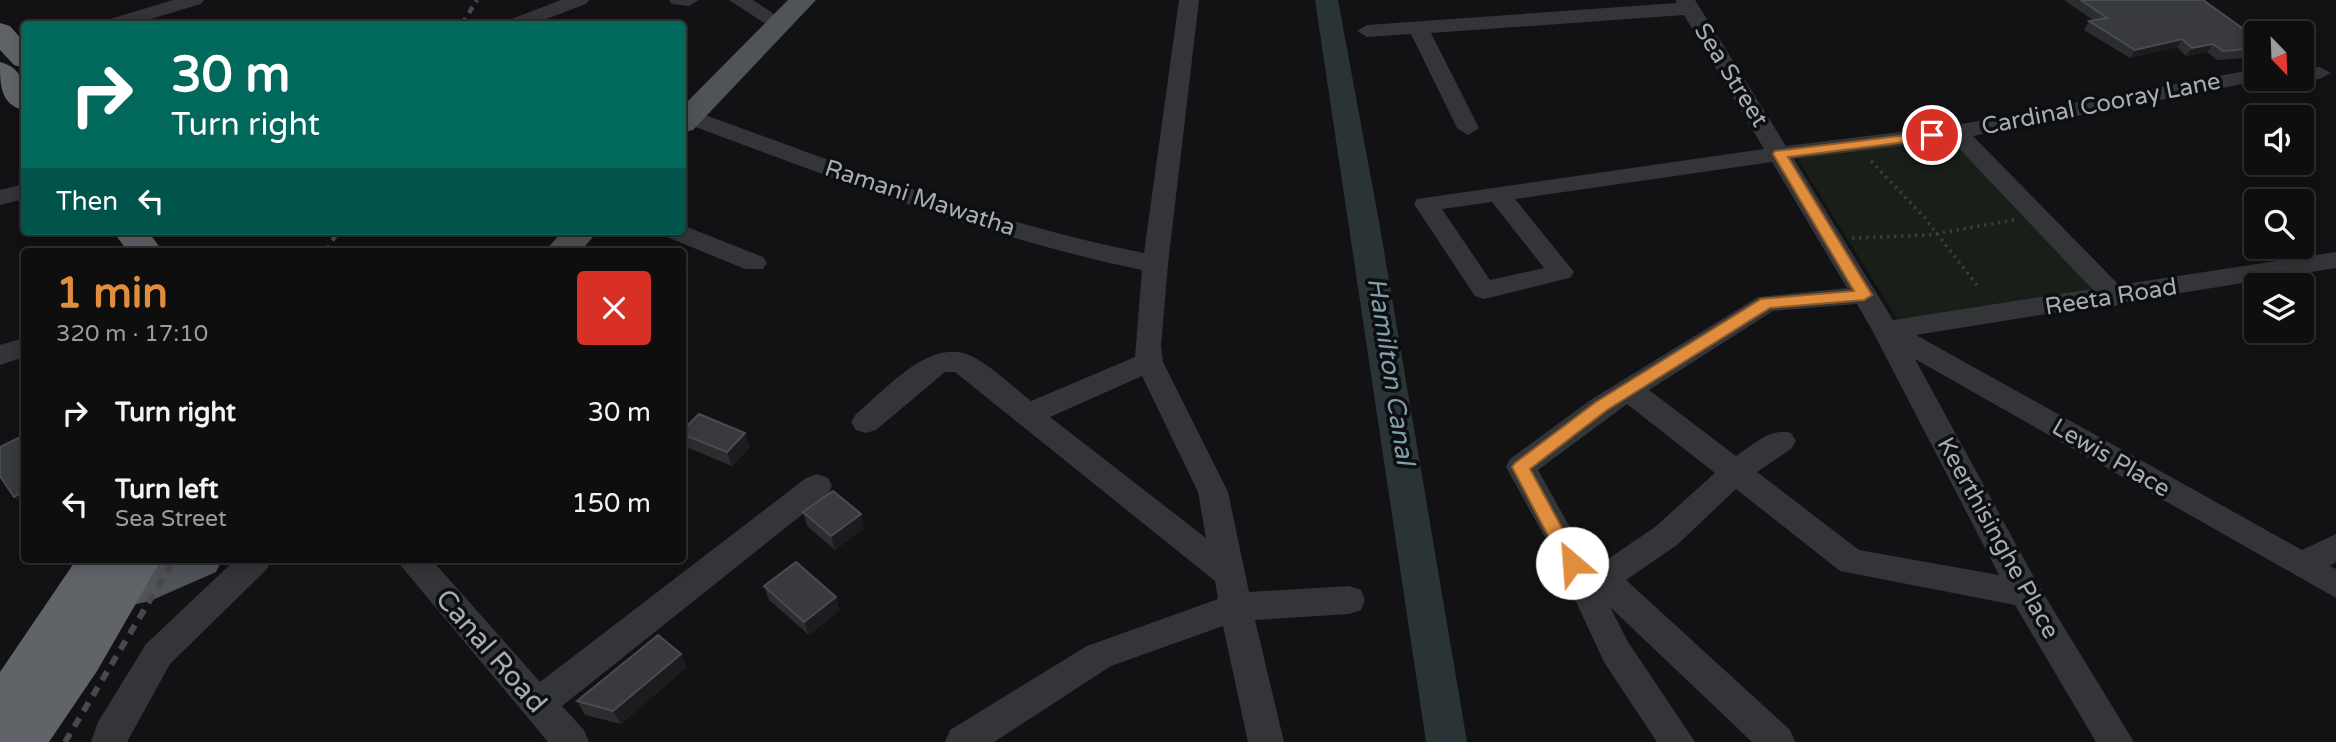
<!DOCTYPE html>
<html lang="en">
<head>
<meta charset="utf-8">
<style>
	body { margin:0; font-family:"Varela Round",sans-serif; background:#171718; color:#f1f3f6; height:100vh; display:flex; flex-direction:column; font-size:26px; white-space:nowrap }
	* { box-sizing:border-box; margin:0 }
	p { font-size:23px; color:#9b9c9e }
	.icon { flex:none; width:38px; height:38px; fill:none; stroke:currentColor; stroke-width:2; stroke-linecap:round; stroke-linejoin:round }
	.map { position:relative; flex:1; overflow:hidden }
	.sheet { position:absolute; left:21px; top:248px; width:665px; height:315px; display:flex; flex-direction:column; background:#0e0e0f; border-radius:7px; box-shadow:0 4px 18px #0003,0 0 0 2px #2e2e2f }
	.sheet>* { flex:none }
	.guide { position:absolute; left:21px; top:21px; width:665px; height:214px; border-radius:7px; box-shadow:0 4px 18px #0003,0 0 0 2px #2e2e2f; background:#00695c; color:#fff; overflow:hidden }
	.needle { width:46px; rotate:157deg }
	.controls { position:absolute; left:2244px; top:21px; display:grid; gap:14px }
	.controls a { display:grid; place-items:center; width:70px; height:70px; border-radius:7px; background:#0e0e0f; box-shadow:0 4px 18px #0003,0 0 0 2px #2e2e2f; font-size:35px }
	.pin { position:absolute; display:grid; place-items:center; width:60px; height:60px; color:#fff; margin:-30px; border:4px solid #fff; border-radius:50%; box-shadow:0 2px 7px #0007 }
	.me { position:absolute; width:77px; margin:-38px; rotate:333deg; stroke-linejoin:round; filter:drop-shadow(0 0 5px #0008) }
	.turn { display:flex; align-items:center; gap:24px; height:147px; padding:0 35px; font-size:32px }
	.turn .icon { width:91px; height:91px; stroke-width:2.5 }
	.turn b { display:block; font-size:49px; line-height:60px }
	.then { display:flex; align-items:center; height:66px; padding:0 35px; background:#0003; gap:14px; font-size:26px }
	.round { display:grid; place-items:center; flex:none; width:74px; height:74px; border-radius:7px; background:#171718 }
	.headline { display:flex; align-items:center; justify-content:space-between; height:119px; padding:0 35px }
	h1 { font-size:42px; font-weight:700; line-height:52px; color:#e08e3e }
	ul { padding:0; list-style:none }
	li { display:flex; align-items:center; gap:21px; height:91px; padding:0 35px }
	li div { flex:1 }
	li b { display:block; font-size:26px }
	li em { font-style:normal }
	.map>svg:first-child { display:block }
	.green { fill:#191e19 }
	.water { fill:#2a3336 }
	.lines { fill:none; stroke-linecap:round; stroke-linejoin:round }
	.path { stroke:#3a3c3f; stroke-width:3.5; stroke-dasharray:2.5 4.5; stroke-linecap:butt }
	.minor { fill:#343538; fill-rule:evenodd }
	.major { fill:#505357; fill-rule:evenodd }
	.highway { fill:#606469; fill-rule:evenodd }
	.rail-far1 { stroke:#47494d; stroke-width:4.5; stroke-dasharray:7 6; stroke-linecap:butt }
	.rail { stroke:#47494d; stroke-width:6; stroke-dasharray:10 8; stroke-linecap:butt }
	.wall { fill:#2b2d2f }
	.shaded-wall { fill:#1c1c1e }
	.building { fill:#383a3d; stroke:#494c50; stroke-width:2 }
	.route { fill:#e08e3e; stroke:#925c28; stroke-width:2 }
	.labels { text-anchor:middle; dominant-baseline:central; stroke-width:7; stroke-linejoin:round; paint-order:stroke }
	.street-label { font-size:24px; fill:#a5acb3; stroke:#0d0e0f }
	.water-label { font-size:26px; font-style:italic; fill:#7f9eab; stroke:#0d0e0f }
	.near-street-label { font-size:28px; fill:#a5acb3; stroke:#0d0e0f }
</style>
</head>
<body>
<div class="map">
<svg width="2336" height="742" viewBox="0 0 2336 742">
	<rect width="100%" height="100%" fill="#121214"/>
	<path class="green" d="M1959 139 2106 292 1898 320 1798 160 1807 155Z"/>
	<path class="water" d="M1315 0H1338L1380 227 1467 742H1426Z"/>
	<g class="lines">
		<path class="path" d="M1871 161 1924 217 1980 289
			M1852 238 1929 235 2014 220"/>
		<path class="minor" d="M173 0H204L201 4 134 24H104L107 20Z
			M561 0H589L586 4 533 24H506L509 20Z
			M669 0H699L689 6 672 4Z
			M729 0H753L789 24 786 28H772Z
			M1179 0H1199L1168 264 1161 346 1163 362 1228 492 1249 592 1349 586 1361 590 1365 600 1361 610 1349 614 1255 620 1284 742H1248L1223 626 1111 666 994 742H945L950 730 1087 646 1218 599 1215 581 955 372H945L876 430 866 433 856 430 851 422 856 414C886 390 932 333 975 358 995 369 1013 387 1031 401L1135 357 1142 270C984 237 833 178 682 122V112H697C844 165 990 223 1144 253ZM1142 376 1198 492 1206 538 1050 417Z
			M1675 0H1695L1786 146 1957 125 2256 69V79L2264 80 1973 136 2119 285 2336 252V268L2125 302 2115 306 2109 304 1916 335 2302 550 2336 534V562L2330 566 2336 569V598L1915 359 2037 583 2134 742H2096L2015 605 1840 571 1736 489 1677 545 1626 580 1790 730 1795 742H1752L1610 607 1628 642 1695 742H1657L1604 662 1553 552 1506 467 1510 459 1592 399 1758 297 1847 288 1772 162 1515 199 1574 272 1570 278 1561 280 1484 299 1475 296 1414 204 1417 199 1764 149 1684 15 1431 33 1479 128 1468 135 1457 128 1411 34 1367 37 1357 31 1367 25 1677 3ZM1951 140 2092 289 1893 320 1794 159ZM1492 202 1544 268 1490 280 1442 209ZM1857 304 1872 330 1999 575 1859 550 1757 472 1791 449 1796 441 1791 433C1770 427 1753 445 1736 456L1649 390 1773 311ZM1627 404 1715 473 1655 527 1605 561 1572 531 1538 470Z
			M2301 67H2320L2331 73 2320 79H2298H2301Z
			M24 184V199L0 205V190Z
			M682 225 763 257 767 263 763 269H745L667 237 664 231H682Z
			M24 338V357L0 365V345Z
			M817 474 828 478 832 486 828 494 562 706 584 730 589 742H548L396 560H432L540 682 806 478Z
			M235 560H272L267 569 170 664 127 742H91L98 722 146 644Z"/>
		<path class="major" d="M788 0H816L693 130 682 133V107Z
			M563 231H598L580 252H544Z
			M162 560H222L216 572 150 601 97 613 82 608 75 595 82 582 138 570Z"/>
		<path class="highway" d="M0 23 10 26 24 42V68L14 65 0 50Z
			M0 62C25 68 24 88 24 110 0 105 0 84 0 62Z
			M113 231H148L163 252H128Z
			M76 560H161L97 671 49 742H0V672Z"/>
		<path class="rail-far1" d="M462 24 477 0
			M326 252 338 231"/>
		<path class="rail" d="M65 742 174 560"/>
	</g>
	<path class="wall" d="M2066 0H2203L2256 38V57L2217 60 2207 52 2186 56 2177 47 2130 58 2084 30 2089 21 2093 20 2065 1Z
		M682 431 750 447 732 466 686 447 682 439Z
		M803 512 864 528 835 550 807 526Z
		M764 586 840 610 809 635 769 600Z
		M687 667 621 724 585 715 577 701Z"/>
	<path class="shaded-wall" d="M2182 39 2177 47 2130 58 2135 50Z
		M2213 44 2207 52 2186 56 2192 48Z
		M745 433 750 447 732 466 727 452Z
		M24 491V507L14 497Z
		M861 514 864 528 835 550 831 536Z
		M836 597 840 610 809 635 804 622Z
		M681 654 687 667 621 724 613 711Z"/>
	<path class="building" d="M2081 0H2203L2256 38V48L2223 51 2213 44 2192 48 2182 39 2135 50 2089 21 2107 18Z
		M699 414 745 433 727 452 682 434V431Z
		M24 435V491L14 497 0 476V447Z
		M833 491 861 514 831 536 803 512Z
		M796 562 836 597 804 622 764 586Z
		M658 635 681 654 613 711 577 701Z"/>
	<path class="route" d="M1932 132 1939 135 1937 138 1788 157 1872 295 1864 300 1770 308 1607 410 1530 469 1581 563 1578 568H1565L1512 467 1515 463 1596 402 1761 299 1854 291 1773 154 1775 151Z"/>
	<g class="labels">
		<g class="street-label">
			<text transform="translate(1731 75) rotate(58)">Sea Street</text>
			<text transform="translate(2101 104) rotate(-11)">Cardinal Cooray Lane</text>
			<text transform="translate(920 198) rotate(18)">Ramani Mawatha</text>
			<text transform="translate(2111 297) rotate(-9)">Reeta Road</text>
			<text transform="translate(2111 458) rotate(30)">Lewis Place</text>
			<text transform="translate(1998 538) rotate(61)">Keerthisinghe Place</text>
		</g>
		<g class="water-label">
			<text transform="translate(1391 371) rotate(81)">Hamilton Canal</text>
		</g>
		<g class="near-street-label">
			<text transform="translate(491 651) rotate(49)">Canal Road</text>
		</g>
	</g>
</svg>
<div class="controls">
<a><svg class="needle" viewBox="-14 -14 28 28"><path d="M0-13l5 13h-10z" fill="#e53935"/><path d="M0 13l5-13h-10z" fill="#9b9c9e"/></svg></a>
<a><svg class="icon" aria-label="sound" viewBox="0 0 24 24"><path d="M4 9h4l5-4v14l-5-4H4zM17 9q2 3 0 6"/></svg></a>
<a><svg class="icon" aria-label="search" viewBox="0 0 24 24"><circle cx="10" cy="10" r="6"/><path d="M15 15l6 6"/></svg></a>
<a><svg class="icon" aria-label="layers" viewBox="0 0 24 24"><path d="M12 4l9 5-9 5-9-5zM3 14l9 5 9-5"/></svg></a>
</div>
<div class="pin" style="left:1932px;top:135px;background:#d93025"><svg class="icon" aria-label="arrive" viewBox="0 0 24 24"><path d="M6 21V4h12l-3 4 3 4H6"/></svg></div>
<svg class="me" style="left:1572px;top:563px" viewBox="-20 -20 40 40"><circle r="19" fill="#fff"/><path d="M0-13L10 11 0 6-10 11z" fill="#e08e3e"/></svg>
<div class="guide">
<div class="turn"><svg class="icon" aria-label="right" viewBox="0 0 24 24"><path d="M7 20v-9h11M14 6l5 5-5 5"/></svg><div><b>30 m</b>Turn right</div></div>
<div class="then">Then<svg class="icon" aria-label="left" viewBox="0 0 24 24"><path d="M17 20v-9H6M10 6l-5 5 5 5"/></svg></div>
</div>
<section class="sheet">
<div class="headline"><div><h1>1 min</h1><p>320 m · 17:10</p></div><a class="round" style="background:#d93025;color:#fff"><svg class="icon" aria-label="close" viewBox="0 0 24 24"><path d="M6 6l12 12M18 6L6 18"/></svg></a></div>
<ul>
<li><svg class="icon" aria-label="right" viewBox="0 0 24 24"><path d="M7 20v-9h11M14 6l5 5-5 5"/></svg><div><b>Turn right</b></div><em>30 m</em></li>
<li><svg class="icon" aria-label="left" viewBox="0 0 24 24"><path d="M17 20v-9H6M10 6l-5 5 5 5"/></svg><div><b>Turn left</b><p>Sea Street</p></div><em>150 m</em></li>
</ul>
</section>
</div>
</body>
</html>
